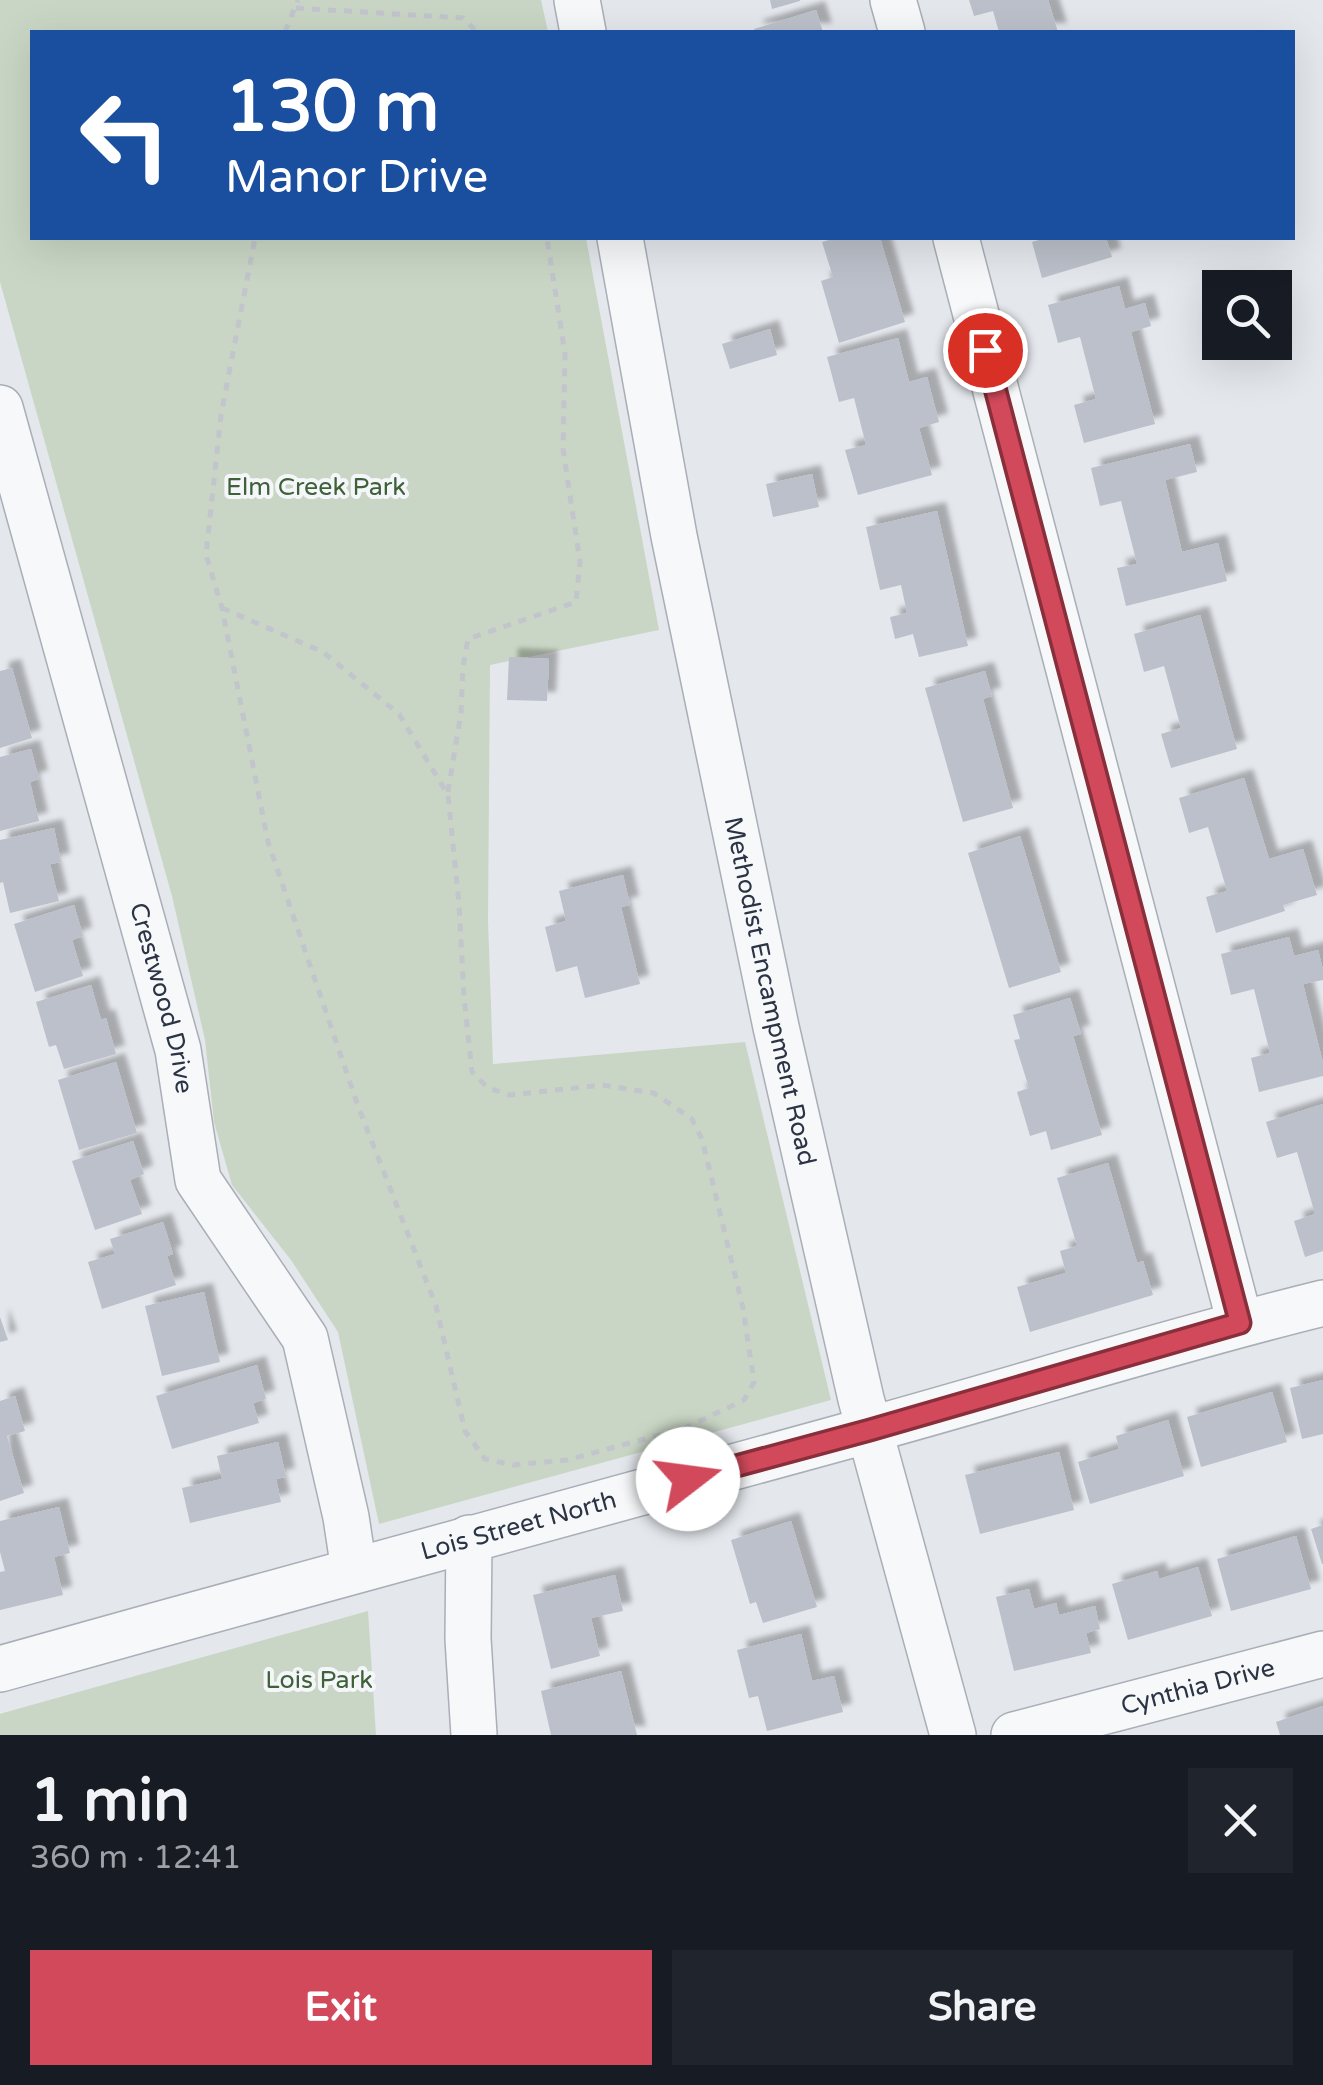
<!DOCTYPE html>
<html lang="en">
<head>
<meta charset="utf-8">
<style>
	body { margin:0; font-family:"Varela Round",sans-serif; background:#20242c; color:#f1f3f6; height:100vh; display:flex; flex-direction:column; font-size:38px; white-space:nowrap }
	* { box-sizing:border-box; margin:0 }
	p { font-size:32px; color:#9ea1a6 }
	.icon { flex:none; width:55px; height:55px; fill:none; stroke:currentColor; stroke-width:2; stroke-linecap:round; stroke-linejoin:round }
	.map { position:relative; height:1735px; overflow:hidden }
	.sheet { display:flex; flex-direction:column; background:#171b24; flex:1 }
	.sheet>* { flex:none }
	.hud { position:absolute; left:30px; top:30px; width:1265px; height:210px; border-radius:0px; box-shadow:0 10px 40px #0002; background:#1a4fa0; color:#fff; overflow:hidden }
	.tools { position:absolute; left:1202px; top:270px; display:grid; gap:20px }
	.tools a { display:grid; place-items:center; width:90px; height:90px; border-radius:0px; background:#171b24; box-shadow:0 10px 40px #0002; font-size:50px }
	.pin { position:absolute; display:grid; place-items:center; width:85px; height:85px; color:#fff; margin:-42px; border:5px solid #fff; border-radius:50%; box-shadow:0 2px 10px #0007 }
	.me { position:absolute; width:110px; margin:-55px; rotate:75deg; stroke-linejoin:round; filter:drop-shadow(0 0 8px #0008) }
	.turn { display:flex; align-items:center; gap:35px; height:210px; padding:0 30px; font-size:45px }
	.turn .icon { width:130px; height:130px; stroke-width:2.5 }
	.turn b { display:block; font-size:70px; line-height:85px }
	.round { display:grid; place-items:center; flex:none; width:105px; height:105px; border-radius:0px; background:#20242c }
	.overview { display:flex; align-items:center; justify-content:space-between; height:170px; padding:0 30px }
	h1 { font-size:60px; font-weight:700; line-height:75px }
	.button { display:flex; gap:20px; margin-top:auto; padding:20px 30px }
	.button a { flex:1; height:115px; border-radius:0px; background:#d1495b; color:#fff; font-size:40px; font-weight:700; line-height:115px; text-align:center }
	.button a+a { background:#20242c; color:#f1f3f6 }
	.map>svg:first-child { display:block }
	.green { fill:#c9d6c5 }
	.building { fill:#bbc0ca; filter:url(#shadow) }
	.lines { fill:none; stroke-linecap:round; stroke-linejoin:round }
	.minor-casing { stroke:#a9aeb7; stroke-width:48 }
	.path { stroke:#c2c5cb; stroke-width:5; stroke-dasharray:8 8; stroke-linecap:butt }
	.minor { stroke:#f7f8fa; stroke-width:45 }
	.route-casing { stroke:#882f3b; stroke-width:25 }
	.route { stroke:#d1495b; stroke-width:18 }
	.labels { text-anchor:middle; dominant-baseline:central; stroke-width:8; stroke-linejoin:round; paint-order:stroke }
	.park-label { font-size:25px; fill:#3f6138; stroke:#f4f6f9 }
	.street-label { font-size:25px; fill:#2b3445; stroke:#f4f6f9 }
</style>
</head>
<body>
<div class="map">
<svg width="1323" height="1735" viewBox="0 0 1323 1735">
	<defs>
		<filter id="shadow"><feDropShadow dx="9" dy="-9" stdDeviation="2.5" flood-color="#0004"/></filter>
	</defs>
	<rect width="100%" height="100%" fill="#e4e7ec"/>
	<path class="green" d="M0 0H541L548 32H32V238H586L659 630 490 665 488 921 493 1064 745 1042 831 1400 379 1524 338 1332 291 1260 232 1185 214 1122 205 1040 172 896 0 282Z
		M368 1611 376 1735H0V1714L3 1713Z"/>
	<path class="building" d="M770 0H800V1L772 9Z
		M969 0H1048L1058 32H999L993 11 974 16Z
		M816 10 823 32H755L754 29Z
		M836 238H880L905 322 839 343 821 281 833 277 822 242Z
		M1046 238H1106L1112 257 1042 278 1032 242Z
		M1119 286 1125 309 1145 303 1151 326 1131 332 1155 424 1084 443 1074 405 1096 399 1080 337 1058 343 1048 305Z
		M770 329 777 355 730 369 722 344Z
		M898 338 909 382 927 377 939 422 919 428 932 475 858 495 845 450 866 445 854 398 839 402 827 357Z
		M1190 444 1197 472 1165 480 1182 552 1218 543 1227 581 1126 606 1117 568 1137 564 1121 501 1100 506 1091 468Z
		M812 474 819 507 773 517 766 484Z
		M937 511 968 646 919 657 913 634 895 639 890 617 907 613 901 585 880 590 866 527Z
		M1200 615 1237 749 1171 768 1161 734 1181 728 1164 666 1144 672 1134 634Z
		M509 657 549 659 547 701 507 700Z
		M12 668 32 738 0 748V671Z
		M985 671 992 696 983 699 1013 808 963 822 925 688Z
		M31 749 39 779 30 782 39 821 0 831V757Z
		M1244 778 1269 859 1303 849 1317 895 1283 905 1285 911 1216 933 1206 897 1227 891 1208 827 1189 833 1179 798Z
		M54 828 61 862 50 864 59 901 10 913 3 882 0 883V840Z
		M1020 836 1061 972 1009 988 968 853Z
		M623 875 630 905 621 907 640 984 585 998 577 966 556 972 545 927 566 921 559 891Z
		M74 905 83 936 72 940 83 976 35 992 14 924Z
		M1289 937 1294 956 1318 950 1323 970V980L1303 984 1323 1063V1076L1259 1092 1251 1058 1270 1053 1254 989 1231 995 1221 954Z
		M91 985 101 1020 106 1018 116 1054 64 1069 56 1045 49 1047 36 1002Z
		M1070 998 1081 1034 1073 1036 1102 1135 1051 1150 1046 1131 1030 1136 1017 1092 1029 1088 1014 1040 1020 1039 1013 1015Z
		M116 1062 137 1133 79 1150 58 1080Z
		M1323 1104V1251L1305 1257 1294 1221 1315 1214 1297 1152 1277 1158 1266 1122Z
		M133 1141 144 1174 130 1180 142 1214 95 1230 72 1161Z
		M1108 1163 1137 1263 1143 1261 1153 1295 1030 1332 1017 1287 1066 1273 1060 1251 1077 1246 1057 1178Z
		M163 1222 173 1254 167 1256 176 1285 102 1309 88 1262 115 1254 110 1239Z
		M204 1292 220 1362 162 1376 145 1306Z
		M0 1317 8 1340 0 1342Z
		M257 1365 266 1399 253 1403 259 1423 172 1449 156 1396Z
		M1323 1380V1434L1302 1439 1290 1388Z
		M1272 1392 1287 1442 1201 1467 1187 1417Z
		M15 1396 25 1431 7 1436 24 1493 0 1501V1401Z
		M1168 1420 1184 1476 1090 1504 1078 1462 1119 1449 1116 1436Z
		M278 1442 286 1477 276 1479 281 1502 190 1523 182 1488 222 1479 217 1456Z
		M1059 1452 1074 1510 980 1534 965 1475Z
		M59 1507 70 1553 54 1557 63 1595 0 1610V1572L5 1571 0 1552V1521Z
		M791 1521 817 1607 763 1623 756 1602 750 1604 731 1540Z
		M1323 1525V1564H1322L1311 1529Z
		M1296 1536 1311 1589 1231 1611 1217 1559Z
		M1198 1567 1212 1616 1128 1640 1112 1584 1157 1571 1159 1579Z
		M615 1575 623 1611 591 1618 600 1656 551 1669 533 1595Z
		M1029 1589 1034 1609 1056 1603 1059 1615 1095 1606 1100 1629 1086 1633 1091 1653 1014 1671 996 1597Z
		M801 1634 812 1681 834 1676 843 1712 767 1731 758 1696 749 1698 737 1650Z
		M621 1671 637 1735H551L541 1691Z
		M1323 1706V1735H1280L1276 1722Z"/>
	<g class="lines">
		<g class="minor-casing">
			<g id="minor">
				<path d="M577 0 583 32"/>
				<path d="M893 0 902 32"/>
				<path id="s1" d="M620 238 674 536 776 1027 861 1399 953 1735"/>
				<path d="M956 238 1240 1323"/>
				<path id="s2" d="M0 408 178 1050 198 1180 305 1338 346 1517 354 1570"/>
				<path d="M469 1538 468 1639 474 1735"/>
				<path id="s3" d="M0 1669C288 1588 577 1510 865 1431 1018 1389 1169 1341 1323 1303"/>
				<path id="s4" d="M1014 1735 1323 1654"/>
			</g>
		</g>
		<path class="path" d="M296 8 463 18 477 32
			M285 32 298 0
			M222 608 323 652 399 714 448 795 459 904 464 997 472 1072 488 1088 510 1095 602 1085 654 1093 692 1119 702 1139 743 1308 754 1382 744 1400 685 1428 567 1460 513 1465 485 1459 465 1431 436 1306 358 1106 268 842 222 608 206 555 221 415 255 238
			M448 792 461 713 463 667 468 639 576 602 580 562 563 449 565 354 547 238"/>
		<use href="#minor" class="minor"/>
	</g>
	<g class="lines">
		<g class="route-casing">
			<path id="route" d="M688 1479 870 1430 1240 1323 985 350"/>
		</g>
		<use href="#route" class="route"/>
	</g>
	<g class="labels">
		<g class="park-label">
			<text x="316" y="487">Elm Creek Park</text>
			<text x="319" y="1680">Lois Park</text>
		</g>
		<g class="street-label">
			<text stroke="none"><textPath href="#s1" startOffset="768">Methodist Encampment Road</textPath></text>
			<text stroke="none"><textPath href="#s2" startOffset="612">Crestwood Drive</textPath></text>
			<text stroke="none"><textPath href="#s3" startOffset="538">Lois Street North</textPath></text>
			<text stroke="none"><textPath href="#s4" startOffset="190">Cynthia Drive</textPath></text>
		</g>
	</g>
</svg>
<div class="tools">
<a><svg class="icon" aria-label="search" viewBox="0 0 24 24"><circle cx="10" cy="10" r="6"/><path d="M15 15l6 6"/></svg></a>
</div>
<div class="pin" style="left:985px;top:350px;background:#d93025"><svg class="icon" aria-label="arrive" viewBox="0 0 24 24"><path d="M6 21V4h12l-3 4 3 4H6"/></svg></div>
<svg class="me" style="left:688px;top:1479px" viewBox="-20 -20 40 40"><circle r="19" fill="#fff"/><path d="M0-13L10 11 0 6-10 11z" fill="#d1495b"/></svg>
<div class="hud">
<div class="turn"><svg class="icon" aria-label="left" viewBox="0 0 24 24"><path d="M17 20v-9H6M10 6l-5 5 5 5"/></svg><div><b>130 m</b>Manor Drive</div></div>
</div>
</div>
<section class="sheet">
<div class="overview"><div><h1>1 min</h1><p>360 m · 12:41</p></div><a class="round"><svg class="icon" aria-label="close" viewBox="0 0 24 24"><path d="M6 6l12 12M18 6L6 18"/></svg></a></div>
<div class="button"><a>Exit</a><a>Share</a></div>
</section>
</body>
</html>
